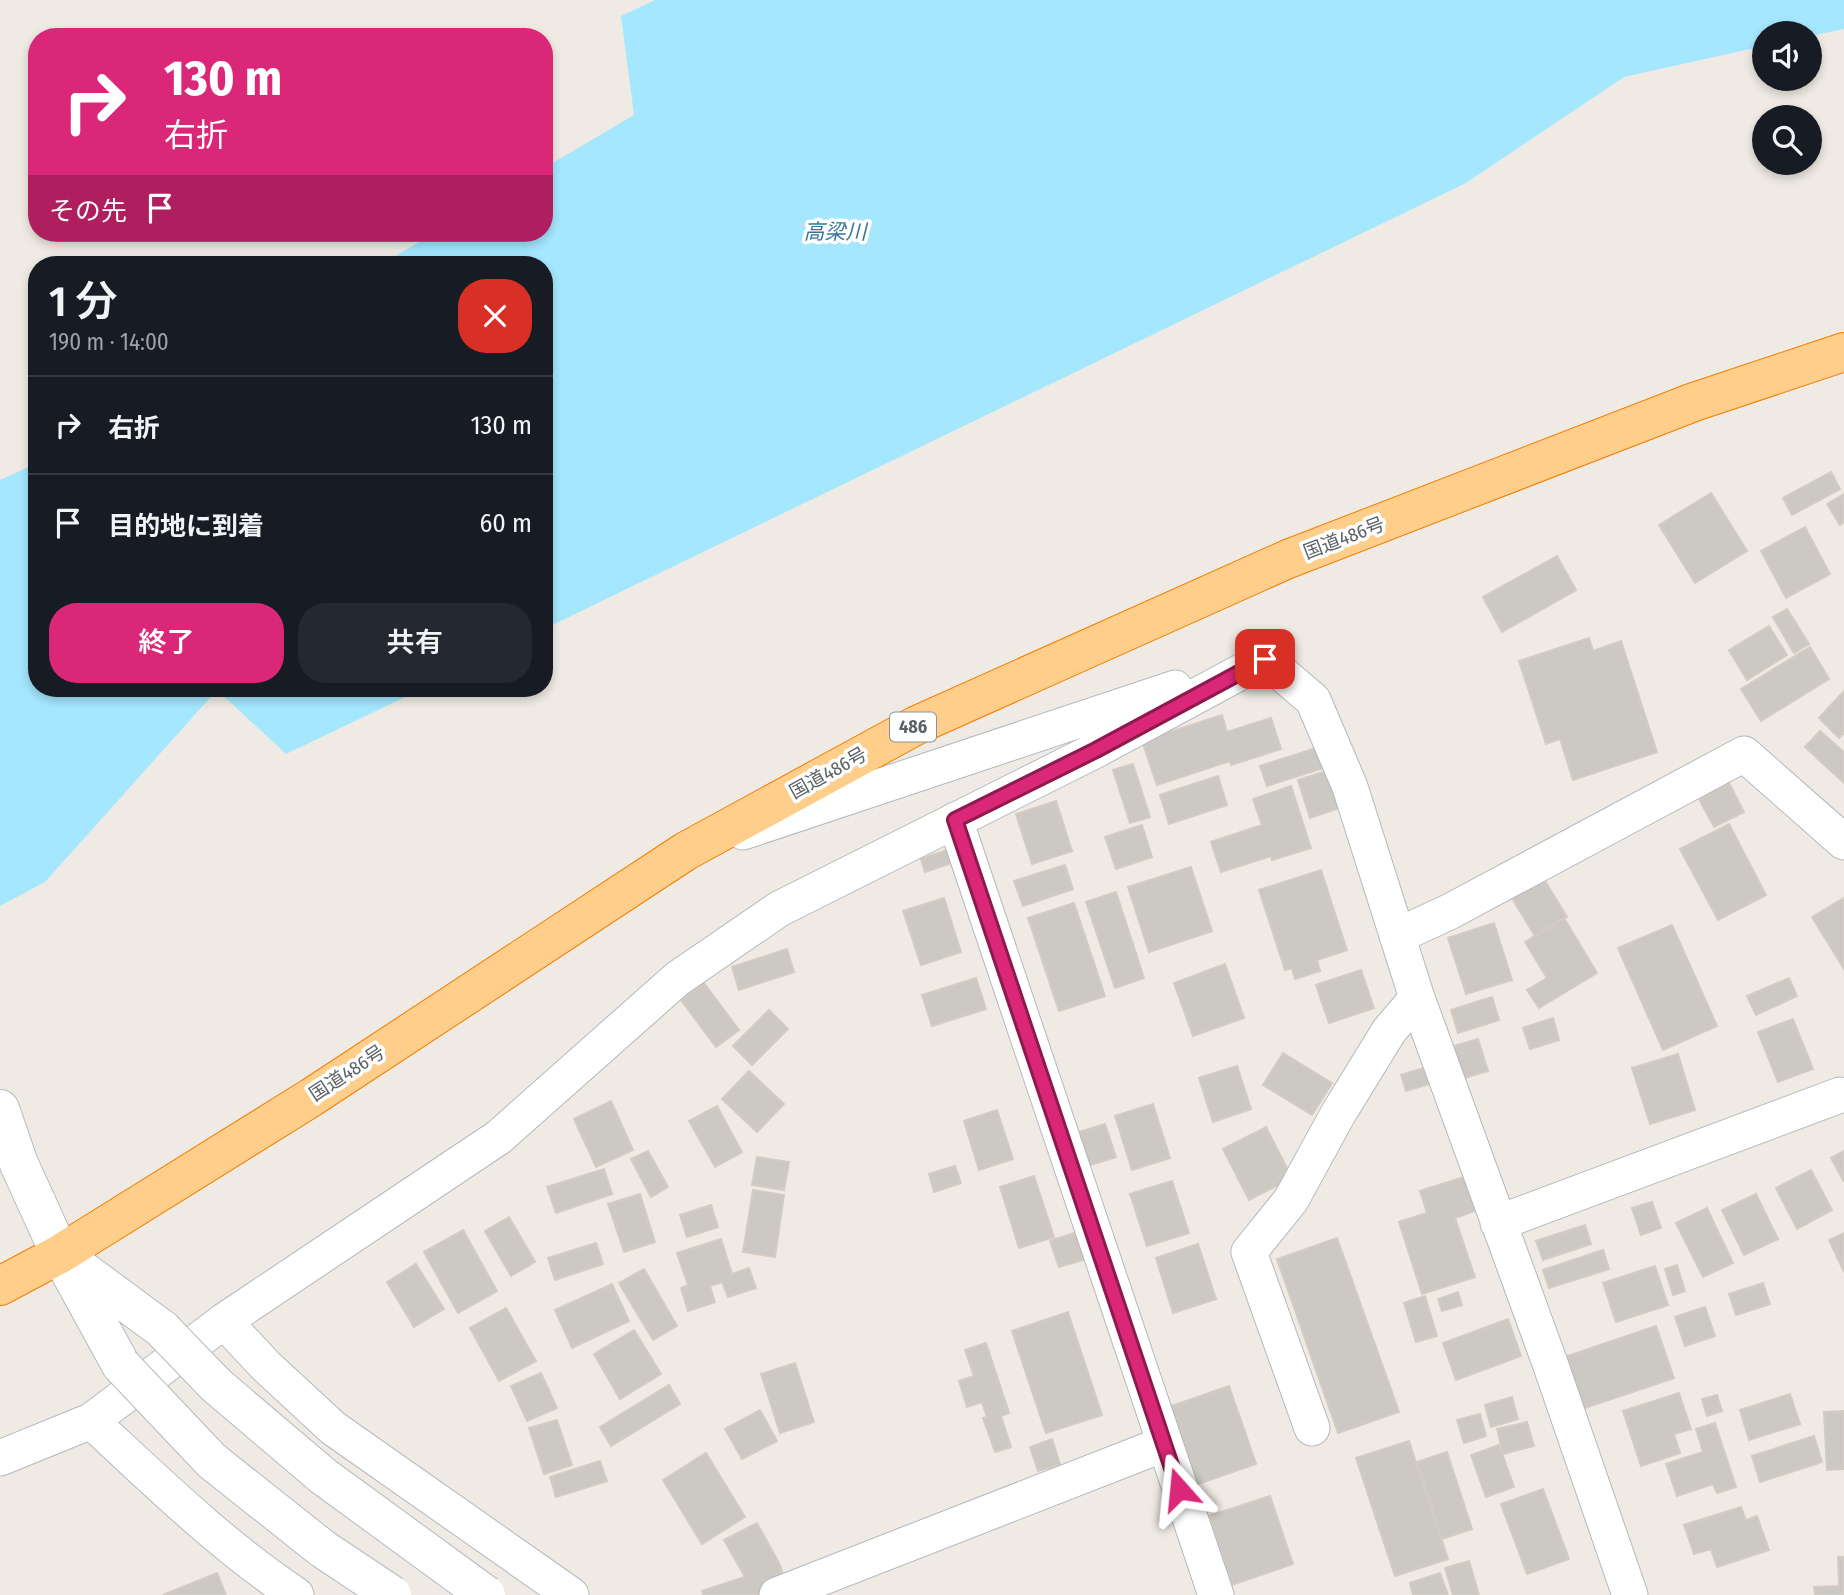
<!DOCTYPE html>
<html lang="ja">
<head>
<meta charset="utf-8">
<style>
	body { margin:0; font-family:"Fira Sans Condensed","Noto Sans JP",sans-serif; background:#242831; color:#f1f3f6; height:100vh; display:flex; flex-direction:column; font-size:26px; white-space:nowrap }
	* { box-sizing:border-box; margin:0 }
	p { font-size:23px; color:#9ea1a6 }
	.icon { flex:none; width:38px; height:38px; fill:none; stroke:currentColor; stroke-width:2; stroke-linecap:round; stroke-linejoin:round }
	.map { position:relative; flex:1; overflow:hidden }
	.drawer { position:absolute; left:28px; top:256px; width:525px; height:441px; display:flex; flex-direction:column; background:#171b24; border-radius:28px; box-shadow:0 4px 10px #0003 }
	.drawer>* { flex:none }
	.banner { position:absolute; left:28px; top:28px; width:525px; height:214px; border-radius:28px; box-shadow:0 4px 10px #0003; background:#db2777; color:#fff; overflow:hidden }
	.tools { position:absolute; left:1752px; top:21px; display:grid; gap:14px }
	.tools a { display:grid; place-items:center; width:70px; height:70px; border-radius:50%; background:#171b24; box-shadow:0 4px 10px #0003; font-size:35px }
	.pin { position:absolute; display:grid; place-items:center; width:60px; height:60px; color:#fff; margin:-30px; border-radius:14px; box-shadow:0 4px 10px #0006 }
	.me { position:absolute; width:77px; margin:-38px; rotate:342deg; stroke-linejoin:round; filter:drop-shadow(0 0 5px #0008) }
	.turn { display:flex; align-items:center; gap:24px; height:147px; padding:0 21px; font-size:32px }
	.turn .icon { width:91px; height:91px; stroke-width:2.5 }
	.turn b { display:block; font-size:49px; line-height:60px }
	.then { display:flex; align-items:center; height:66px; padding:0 21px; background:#0003; gap:14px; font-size:26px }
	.round { display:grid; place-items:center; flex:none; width:74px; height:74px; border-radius:28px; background:#242831 }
	.overview { display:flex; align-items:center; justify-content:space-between; height:119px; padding:0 21px }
	h1 { font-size:42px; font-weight:600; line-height:52px }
	.primary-button { display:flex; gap:14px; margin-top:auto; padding:14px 21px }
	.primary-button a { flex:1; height:80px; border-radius:28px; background:#db2777; color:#fff; font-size:28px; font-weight:600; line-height:80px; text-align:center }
	.primary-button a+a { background:#242831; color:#f1f3f6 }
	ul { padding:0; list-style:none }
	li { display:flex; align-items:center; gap:21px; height:98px; padding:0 21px; border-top:2px solid #363941 }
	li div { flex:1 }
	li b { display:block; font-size:26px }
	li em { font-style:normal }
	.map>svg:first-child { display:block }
	.water { fill:#a4e7ff }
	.building { fill:#ccc8c3; stroke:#d4cbc2; stroke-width:2 }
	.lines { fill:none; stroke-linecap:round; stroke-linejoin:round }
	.street-casing { stroke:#b4b8bc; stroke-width:37 }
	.secondary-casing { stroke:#b5babf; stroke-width:40 }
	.highway-casing { stroke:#f37d00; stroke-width:40 }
	.street { stroke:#fff; stroke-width:35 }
	.secondary { stroke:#fff; stroke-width:38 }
	.highway { stroke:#ffce8b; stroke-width:38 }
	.secondary-bridge-casing { stroke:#b5babf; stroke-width:40; stroke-linecap:butt }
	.secondary-bridge { stroke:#fff; stroke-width:38 }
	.route-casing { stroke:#8e194d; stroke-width:18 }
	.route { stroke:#db2777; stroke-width:12 }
	.labels { text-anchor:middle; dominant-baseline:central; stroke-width:7; stroke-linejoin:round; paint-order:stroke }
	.shield { fill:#fff; stroke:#8d9193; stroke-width:2 }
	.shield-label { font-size:18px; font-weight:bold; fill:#5c6265 }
	.street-label { font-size:19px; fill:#5c6265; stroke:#fff }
	.water-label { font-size:21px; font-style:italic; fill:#34789c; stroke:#fff }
</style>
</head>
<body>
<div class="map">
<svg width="1844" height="1595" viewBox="0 0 1844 1595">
	<rect width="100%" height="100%" fill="#efebe4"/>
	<path class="water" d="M655 0H1844V29L1810 36V33H1764V46L1624 77 1466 183 544 629V264H381L435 233H544V168L634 115 621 16Z
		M37 463V688H424L286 754 217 690 45 882 0 906V480Z"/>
	<path class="building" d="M1831 472 1840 489 1792 515 1783 498Z
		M1711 493 1747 551 1695 583 1659 525Z
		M1844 494V522L1840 525 1827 504Z
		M1805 527 1830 574 1786 598 1761 551Z
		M1557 556 1576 590 1502 632 1483 597Z
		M1787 609 1809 644 1794 653 1773 617Z
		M1769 626 1787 655 1747 680 1729 650Z
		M1589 638 1593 651 1621 641 1657 752 1573 780 1560 739 1546 744 1519 661Z
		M1810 647 1829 679 1761 721 1741 689Z
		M1844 691V733L1839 738 1819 718Z
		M1222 715 1227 732 1271 718 1281 749 1231 765 1230 761 1157 785 1142 741Z
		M1820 731 1844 752V783L1805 747Z
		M1316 748 1323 768 1267 786 1260 766Z
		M1133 764 1150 817 1130 823 1113 770Z
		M1330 770 1342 807 1310 818 1298 780Z
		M1218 776 1227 805 1169 824 1160 795Z
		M1729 783 1744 812 1714 827 1699 799Z
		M1291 786 1311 848 1272 860 1271 856 1221 872 1211 842 1262 825 1253 799Z
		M1056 801 1072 851 1032 864 1016 814Z
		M1729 824 1766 895 1718 920 1680 849Z
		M1142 825 1152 857 1116 869 1105 837Z
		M953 848 958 861 925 872 921 859Z
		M1065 865 1073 889 1023 906 1014 881Z
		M1191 867 1212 931 1149 952 1128 887Z
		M1321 870 1347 950 1317 960 1320 971 1295 979 1292 968 1285 970 1259 890Z
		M1542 876 1567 917 1535 936 1510 895Z
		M1116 892 1144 978 1115 988 1086 902Z
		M944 898 961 952 921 965 903 911Z
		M1844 898V969L1812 917Z
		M1074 903 1105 996 1059 1011 1028 918Z
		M1564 918 1597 973 1539 1008 1527 990 1547 978 1525 942Z
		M1494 923 1512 980 1466 994 1448 938Z
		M1672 925 1717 1026 1663 1050 1618 948Z
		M787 949 794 972 739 990 732 967Z
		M1225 964 1244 1018 1193 1036 1174 983Z
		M1361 970 1374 1008 1329 1023 1316 985Z
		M976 978 986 1009 932 1026 922 995Z
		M1789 978 1797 996 1756 1015 1747 996Z
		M704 983 739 1030 716 1047 681 1000Z
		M1492 997 1499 1020 1458 1033 1451 1010Z
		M769 1010 788 1029 752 1065 733 1046Z
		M1553 1018 1559 1040 1530 1049 1523 1028Z
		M1793 1019 1813 1069 1778 1082 1758 1032Z
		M1478 1039 1488 1071 1458 1080 1448 1048Z
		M1283 1053 1332 1083 1312 1115 1263 1085Z
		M1678 1054 1695 1110 1650 1124 1632 1068Z
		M1237 1066 1251 1109 1213 1122 1199 1078Z
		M1427 1067 1432 1083 1406 1091 1401 1075Z
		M749 1071 784 1104 757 1132 722 1099Z
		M611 1101 633 1150 596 1167 574 1119Z
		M1153 1104 1170 1158 1132 1170 1115 1116Z
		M717 1106 742 1152 715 1167 689 1121Z
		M997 1110 1013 1159 979 1170 964 1121Z
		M1105 1124 1116 1157 1084 1167 1073 1134Z
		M1266 1127 1292 1178 1249 1200 1223 1149Z
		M648 1151 668 1187 651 1197 631 1159Z
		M1844 1151V1182L1831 1158Z
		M757 1157 789 1162 784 1190 752 1185Z
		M955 1166 961 1183 934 1192 929 1174Z
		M604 1169 612 1194 556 1213 547 1187Z
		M1811 1170 1832 1210 1797 1229 1776 1188Z
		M1034 1176 1054 1237 1019 1248 1000 1187Z
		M1464 1177 1475 1211 1455 1218 1475 1277 1422 1294 1399 1222 1427 1213 1420 1191Z
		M1172 1181 1189 1233 1147 1246 1130 1194Z
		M753 1190 784 1195 775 1257 743 1252Z
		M640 1194 655 1242 624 1252 608 1204Z
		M1756 1194 1778 1239 1744 1255 1722 1210Z
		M1652 1202 1661 1228 1641 1235 1632 1208Z
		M711 1205 718 1227 687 1237 680 1215Z
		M1707 1208 1733 1263 1703 1277 1676 1223Z
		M509 1217 535 1262 511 1276 485 1231Z
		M1585 1225 1591 1244 1543 1260 1536 1241Z
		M463 1230 497 1291 458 1313 424 1252Z
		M1077 1232 1086 1259 1059 1267 1050 1241Z
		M1844 1233V1272L1829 1240Z
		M1337 1238 1399 1412 1338 1433 1277 1259Z
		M721 1239 732 1274 749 1268 756 1288 728 1297 722 1282 710 1286 715 1302 688 1311 681 1288 688 1285 677 1253Z
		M596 1243 603 1264 555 1280 548 1258Z
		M1198 1244 1216 1299 1173 1313 1156 1258Z
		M1603 1250 1609 1269 1549 1288 1543 1270Z
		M416 1264 444 1309 414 1327 387 1282Z
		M1677 1265 1685 1291 1673 1295 1665 1269Z
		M1655 1266 1668 1305 1616 1322 1603 1283Z
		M644 1269 677 1326 653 1340 619 1283Z
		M1763 1283 1770 1304 1736 1315 1729 1294Z
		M612 1284 629 1321 572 1348 555 1310Z
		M1458 1292 1462 1305 1442 1311 1438 1299Z
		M1425 1296 1437 1336 1416 1342 1404 1303Z
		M1705 1307 1715 1336 1685 1346 1675 1317Z
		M506 1308 536 1361 499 1381 470 1328Z
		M1068 1312 1102 1415 1046 1433 1012 1331Z
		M1508 1319 1521 1356 1456 1380 1443 1343Z
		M1656 1326 1674 1378 1576 1411 1559 1359Z
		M634 1330 661 1374 620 1399 594 1354Z
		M986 1343 1009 1413 1001 1416 1011 1447 995 1452 983 1418 987 1417 982 1402 967 1407 959 1381 974 1376 965 1350Z
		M795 1363 814 1422 780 1433 761 1374Z
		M541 1373 557 1408 527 1421 511 1386Z
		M669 1385 680 1404 611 1446 600 1427Z
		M1229 1386 1256 1464 1198 1484 1171 1406Z
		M1679 1393 1691 1429 1674 1434 1680 1453 1641 1466 1623 1411Z
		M1790 1394 1800 1424 1749 1440 1740 1410Z
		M1717 1395 1722 1411 1707 1416 1702 1399Z
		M1512 1397 1518 1419 1491 1427 1485 1405Z
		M760 1410 777 1441 742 1459 725 1429Z
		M1844 1411V1469L1827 1470 1824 1412Z
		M1480 1414 1486 1436 1464 1443 1457 1420Z
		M557 1420 572 1465 544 1474 529 1428Z
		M1527 1422 1534 1446 1503 1454 1497 1429Z
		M1715 1423 1736 1487 1717 1493 1713 1484 1677 1496 1666 1464 1703 1452 1696 1429Z
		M1814 1436 1822 1462 1760 1482 1752 1456Z
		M1052 1439 1060 1464 1038 1471 1030 1447Z
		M1409 1441 1448 1559 1395 1576 1356 1458Z
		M1499 1445 1514 1487 1486 1497 1471 1455Z
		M1447 1452 1472 1529 1442 1539 1417 1462Z
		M706 1453 745 1517 702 1544 663 1480Z
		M600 1461 607 1481 556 1497 550 1477Z
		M1543 1489 1569 1559 1527 1574 1501 1504Z
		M1270 1496 1293 1564 1232 1585 1209 1516Z
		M1741 1507 1746 1520 1757 1516 1769 1550 1717 1567 1711 1549 1694 1554 1684 1525Z
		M757 1523 780 1565 788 1590 771 1595H703L702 1591 745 1577 724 1540Z
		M1838 1557H1844V1595H1815L1814 1587 1839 1586Z
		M1469 1561 1479 1595H1453L1445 1568Z
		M217 1573 226 1595H163Z
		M1440 1573 1448 1595H1413L1410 1583Z"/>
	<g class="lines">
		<g class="street-casing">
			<path id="street" d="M1265 659 1313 700 1350 787 1417 998 1551 1366 1630 1595
				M955 820 1216 1595
				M743 832 1175 688
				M1397 936 1449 912 1744 754 1844 842
				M1498 1223 1840 1095
				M224 1321 265 1365 333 1428 571 1595
				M91 1421C157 1482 221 1545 296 1595
				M1312 1428 1249 1252 1291 1200 1338 1114 1389 1031 1417 998
				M0 1458 91 1421 224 1321 499 1137 677 979 779 909 1096 750 1265 659
				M777 1595 1164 1444"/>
		</g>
		<g class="secondary-casing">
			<path id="secondary" d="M0 1109 19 1164 60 1254 121 1365
				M70 1261 162 1329"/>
		</g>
		<g class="highway-casing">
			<path id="highway" d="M0 1286 60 1254 312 1097 686 851 917 725 1288 559 1694 402 1844 352"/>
		</g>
		<use href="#street" class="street"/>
		<use href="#secondary" class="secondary"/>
		<use href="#highway" class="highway"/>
		<g class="secondary-bridge-casing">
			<path id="secondary-bridge" d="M162 1329 216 1385 323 1476 486 1595
				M121 1365 212 1461 323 1549 392 1595"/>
		</g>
		<use href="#secondary-bridge" class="secondary-bridge"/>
	</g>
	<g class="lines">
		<g class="route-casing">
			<path id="route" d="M1179 1489 955 820 1096 750 1265 659"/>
		</g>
		<use href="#route" class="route"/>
	</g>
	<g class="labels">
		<rect class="shield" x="890" y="712.5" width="46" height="29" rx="5"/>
		<g class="shield-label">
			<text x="913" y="727">486</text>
		</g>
		<g class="street-label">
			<text transform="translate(1344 538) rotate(-21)">国道486号</text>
			<text transform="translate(828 773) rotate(-29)">国道486号</text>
			<text transform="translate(347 1073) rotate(-33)">国道486号</text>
		</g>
		<g class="water-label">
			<text x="835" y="232">高梁川</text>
		</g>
	</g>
</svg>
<div class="tools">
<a><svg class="icon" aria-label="sound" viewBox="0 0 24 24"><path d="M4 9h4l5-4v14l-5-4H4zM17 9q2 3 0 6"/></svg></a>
<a><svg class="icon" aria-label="search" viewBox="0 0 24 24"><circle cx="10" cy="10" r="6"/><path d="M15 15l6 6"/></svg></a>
</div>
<div class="pin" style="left:1265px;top:659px;background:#d93025"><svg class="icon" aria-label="arrive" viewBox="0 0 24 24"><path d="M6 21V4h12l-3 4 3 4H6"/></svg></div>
<svg class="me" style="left:1179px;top:1489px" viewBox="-20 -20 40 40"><path d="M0-17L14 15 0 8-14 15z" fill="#db2777" stroke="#fff" stroke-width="4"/></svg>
<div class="banner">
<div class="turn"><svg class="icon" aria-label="right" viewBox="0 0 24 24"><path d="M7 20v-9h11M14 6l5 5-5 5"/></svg><div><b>130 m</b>右折</div></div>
<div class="then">その先<svg class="icon" aria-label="arrive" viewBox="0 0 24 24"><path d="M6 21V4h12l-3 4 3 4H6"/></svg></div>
</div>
<section class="drawer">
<div class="overview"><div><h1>1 分</h1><p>190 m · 14:00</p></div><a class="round" style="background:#d93025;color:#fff"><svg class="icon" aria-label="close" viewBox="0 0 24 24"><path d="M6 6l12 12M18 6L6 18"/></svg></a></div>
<ul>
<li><svg class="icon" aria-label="right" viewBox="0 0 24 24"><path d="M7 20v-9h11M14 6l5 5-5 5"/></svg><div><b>右折</b></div><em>130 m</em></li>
<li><svg class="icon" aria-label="arrive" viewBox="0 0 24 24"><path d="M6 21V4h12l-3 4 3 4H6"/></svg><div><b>目的地に到着</b></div><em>60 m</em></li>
</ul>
<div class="primary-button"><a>終了</a><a>共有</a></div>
</section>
</div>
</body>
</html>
